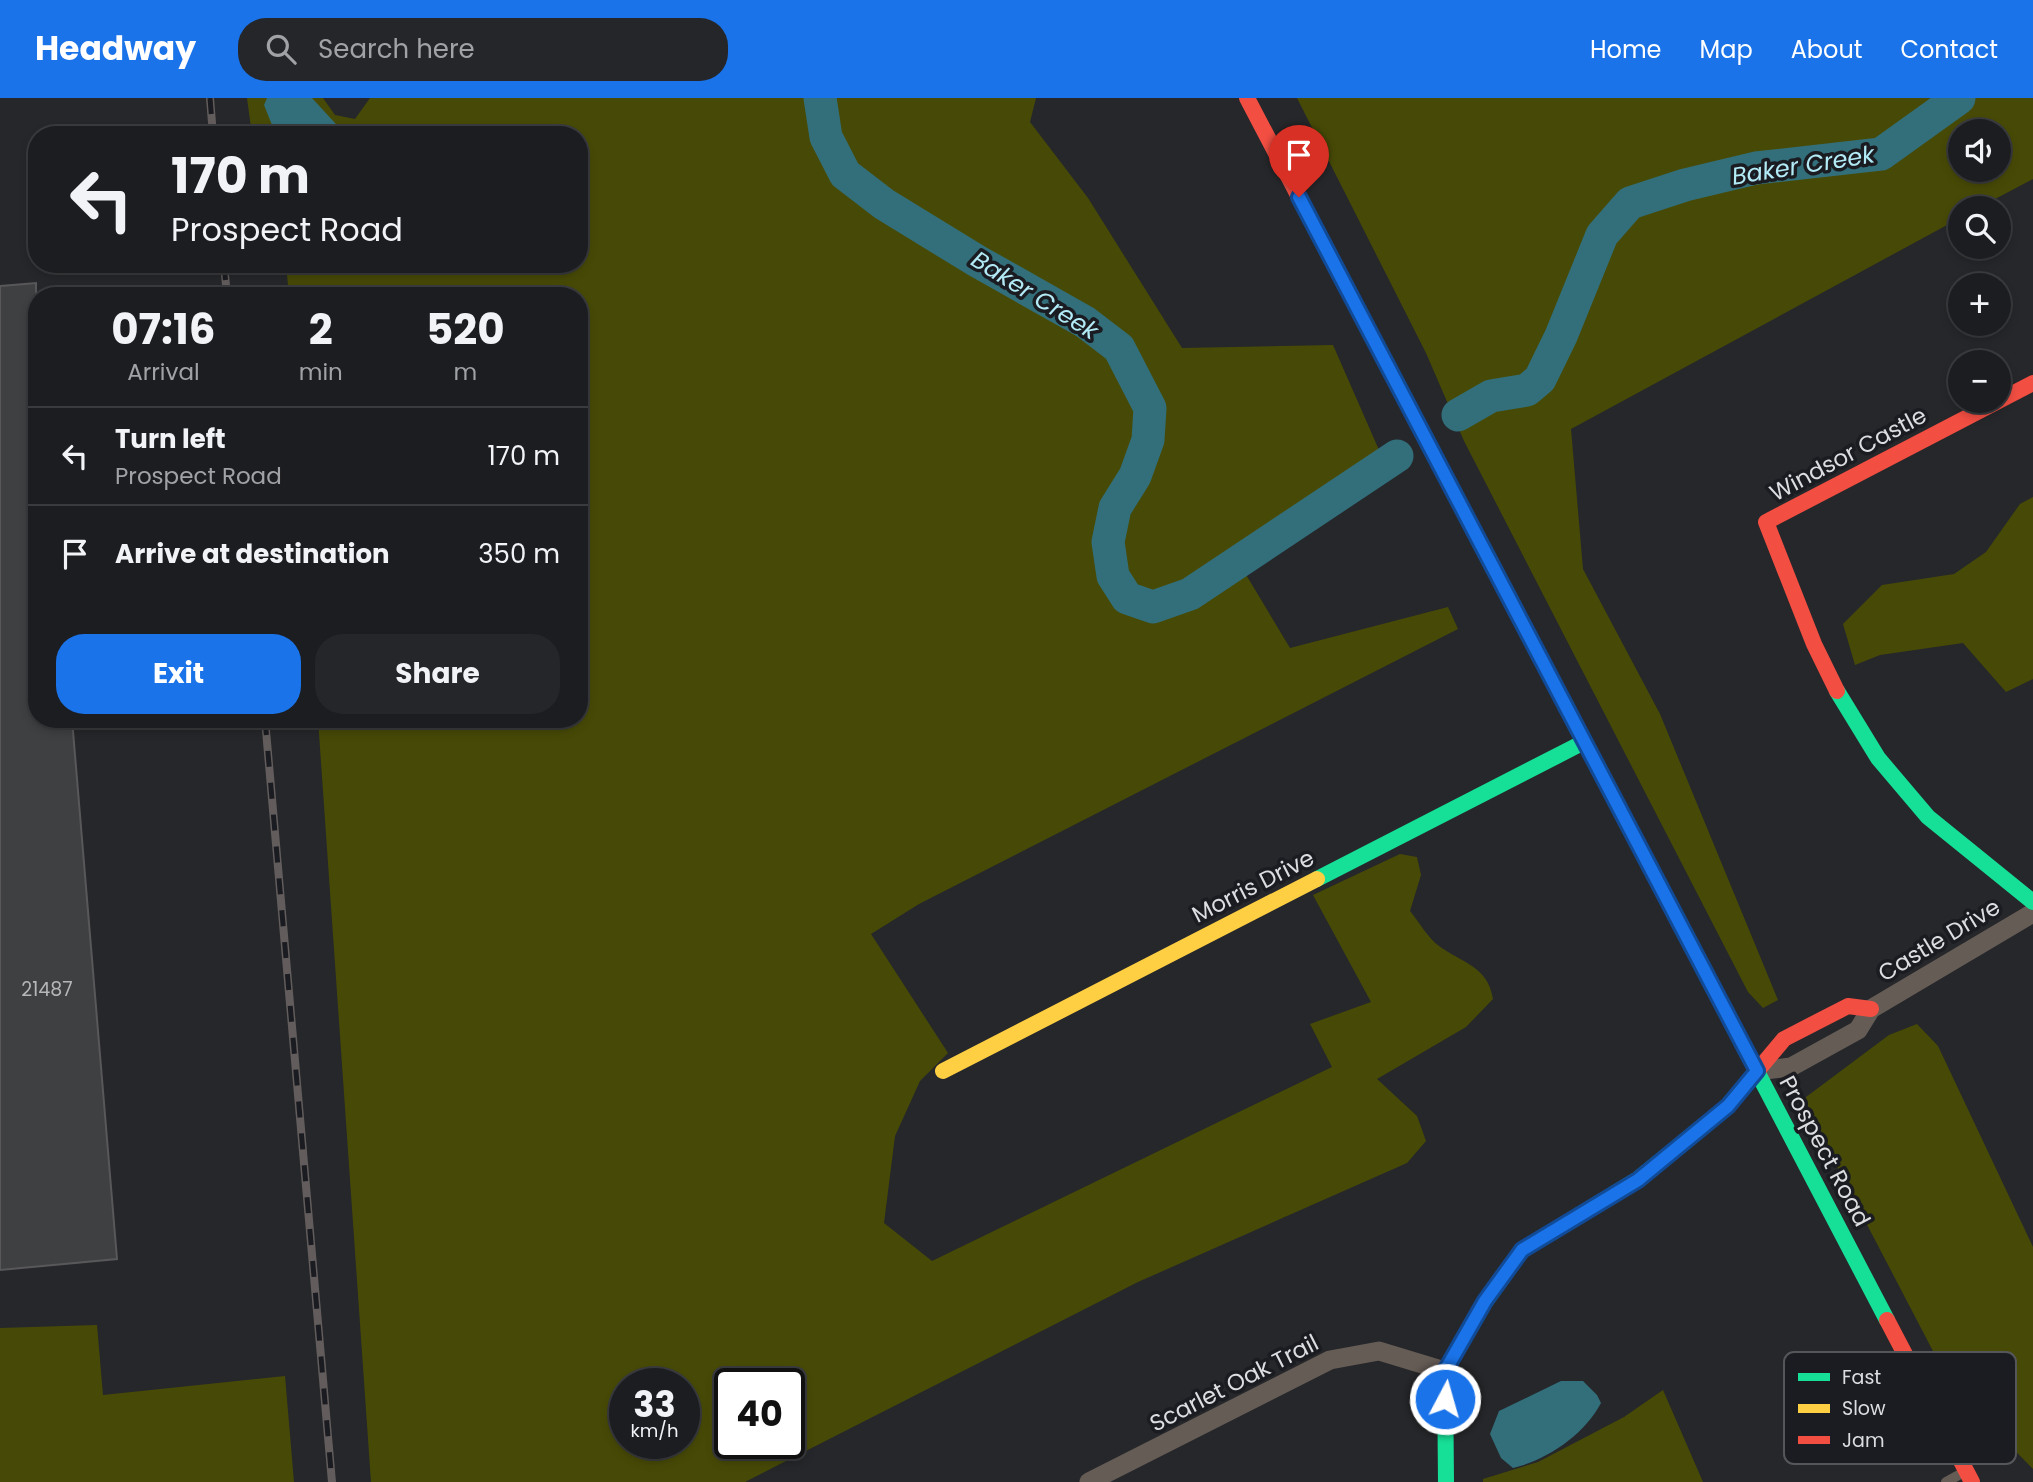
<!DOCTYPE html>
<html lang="en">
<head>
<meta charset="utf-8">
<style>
	body { margin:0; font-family:Poppins,sans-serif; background:#252629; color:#f1f3f6; height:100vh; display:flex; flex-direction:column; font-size:26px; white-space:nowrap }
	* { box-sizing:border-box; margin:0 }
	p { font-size:23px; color:#a0a2a5 }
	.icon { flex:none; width:38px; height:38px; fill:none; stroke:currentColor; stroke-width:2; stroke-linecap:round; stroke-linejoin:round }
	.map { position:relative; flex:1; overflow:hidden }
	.side { position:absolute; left:28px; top:189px; width:560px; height:441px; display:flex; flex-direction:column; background:#1c1d20; border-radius:28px; box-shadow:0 4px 10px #0003,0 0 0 2px #3a3b3e }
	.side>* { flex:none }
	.guide { position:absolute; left:28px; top:28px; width:560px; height:147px; border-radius:28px; box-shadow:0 4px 10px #0003,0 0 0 2px #3a3b3e; background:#1c1d20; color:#f1f3f6; overflow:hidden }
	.tools { position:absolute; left:1948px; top:21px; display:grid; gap:14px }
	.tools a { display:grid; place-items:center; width:63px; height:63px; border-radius:50%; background:#1c1d20; box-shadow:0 4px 10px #0003,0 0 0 2px #3a3b3e; font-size:35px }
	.speed { position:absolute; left:609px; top:1270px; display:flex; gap:14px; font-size:35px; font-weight:700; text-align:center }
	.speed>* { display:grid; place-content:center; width:91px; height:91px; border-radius:50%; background:#1c1d20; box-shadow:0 4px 10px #0003,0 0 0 2px #3a3b3e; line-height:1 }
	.speed small { font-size:18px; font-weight:400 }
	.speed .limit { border:4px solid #111; border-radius:10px; background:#fff; color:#111 }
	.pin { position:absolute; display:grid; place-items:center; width:60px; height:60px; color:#fff; margin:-72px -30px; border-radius:50% 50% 50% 0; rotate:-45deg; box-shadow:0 0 7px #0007 }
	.pin .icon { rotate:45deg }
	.me { position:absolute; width:77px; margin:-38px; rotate:6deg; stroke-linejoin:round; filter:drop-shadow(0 0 5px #0008) }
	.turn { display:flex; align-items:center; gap:24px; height:147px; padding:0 28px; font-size:32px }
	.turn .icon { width:91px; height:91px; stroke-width:2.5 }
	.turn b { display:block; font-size:49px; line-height:60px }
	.eta { display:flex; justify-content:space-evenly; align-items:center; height:119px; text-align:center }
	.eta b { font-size:42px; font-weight:700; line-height:49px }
	.action { display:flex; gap:14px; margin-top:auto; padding:14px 28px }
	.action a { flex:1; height:80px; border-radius:28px; background:#1a73e8; color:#fff; font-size:28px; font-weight:700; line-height:80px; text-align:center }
	.action a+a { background:#252629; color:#f1f3f6 }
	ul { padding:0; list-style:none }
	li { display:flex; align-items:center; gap:21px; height:98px; padding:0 28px; border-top:2px solid #3a3b3e }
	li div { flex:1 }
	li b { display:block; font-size:26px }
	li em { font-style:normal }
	header { display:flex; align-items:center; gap:42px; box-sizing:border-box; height:98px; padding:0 35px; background:#1a73e8; color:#fff }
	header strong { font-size:33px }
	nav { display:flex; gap:38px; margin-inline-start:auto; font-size:24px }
	.search { width:490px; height:63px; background:#252629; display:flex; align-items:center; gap:18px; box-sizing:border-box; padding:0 24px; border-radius:28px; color:#a0a2a5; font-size:26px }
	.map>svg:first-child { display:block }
	.green { fill:#474a06; fill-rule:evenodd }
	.water { fill:#326f7b }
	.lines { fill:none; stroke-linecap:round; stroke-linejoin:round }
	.river { stroke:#326f7b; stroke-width:33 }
	.building { fill:#3f4042; stroke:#58585a; stroke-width:2 }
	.lane { stroke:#665c56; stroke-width:10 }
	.street { stroke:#665c56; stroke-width:19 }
	.fast { stroke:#16e098; stroke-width:16 }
	.slow { stroke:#ffcf43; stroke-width:16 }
	.jam { stroke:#f24e42; stroke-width:16 }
	.rail-casing { stroke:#625d5c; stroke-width:8 }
	.rail { stroke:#1b1c21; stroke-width:5; stroke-dasharray:16; stroke-linecap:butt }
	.route-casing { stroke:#114b97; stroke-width:18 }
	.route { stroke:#1a73e8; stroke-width:12 }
	.labels { text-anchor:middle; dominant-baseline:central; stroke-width:7; stroke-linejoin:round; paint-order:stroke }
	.number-label { font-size:19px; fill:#b5b6b8 }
	.street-label { font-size:23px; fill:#dcdde0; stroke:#1b1c21 }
	.water-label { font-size:24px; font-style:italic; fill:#b2eaf6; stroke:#1b1c21 }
	.key { fill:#1b1c21; stroke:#55565a; stroke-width:2 }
	.key-label { font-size:19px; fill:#dcdde0 }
</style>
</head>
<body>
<header>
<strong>Headway</strong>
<div class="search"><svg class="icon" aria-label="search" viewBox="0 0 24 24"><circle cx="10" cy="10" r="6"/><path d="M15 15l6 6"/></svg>Search here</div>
<nav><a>Home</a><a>Map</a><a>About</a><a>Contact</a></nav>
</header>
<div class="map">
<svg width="2033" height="1384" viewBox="0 0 2033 1384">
	<rect width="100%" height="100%" fill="#26272a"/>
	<path class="green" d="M247 0H323L335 17 355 21 370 0H1036L1030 24 1088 100 1182 250 1333 247 1379 352 1233 455 1290 550 1448 509 1458 531 919 806 871 836 948 955 920 983 895 1038 884 1125 932 1163 1332 969 1310 926 1371 904 1313 797 1400 756 1417 759 1421 777 1410 813C1419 824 1428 840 1439 848 1462 865 1488 868 1493 901L1466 929 1377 981 1417 1018 1426 1043 1407 1065 1138 1184 745 1384H371L318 621H579V198H289L286 166H579V37H252ZM625 1286H684V1346H625ZM730 1286H789V1346H730Z
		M1297 0H2033V81L1978 110H1960V120L1571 331 1583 471 1660 616 1778 902 1763 910 1748 894 1464 343 1426 255ZM1998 33V72H1960V33Z
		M2033 399V581L2006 594 1963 545 1880 557 1855 567 1843 526 1882 487 1954 476 1986 454 2020 406Z
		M1917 926 1938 948 2033 1149V1371L1967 1304 1934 1255 1802 1002 1889 937Z
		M97 1227 103 1297 285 1278 294 1384H0V1230Z
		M1663 1292 1703 1384H1483V1381L1538 1364 1624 1319Z"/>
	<path class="water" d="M267 0H312L346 37H276L264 7Z
		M1561 1283H1583L1597 1297 1601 1305C1584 1337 1547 1362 1513 1370L1501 1360 1490 1336 1499 1313Z"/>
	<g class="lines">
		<path class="river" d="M820 0 826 39 845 76 884 106 977 163 1085 224 1119 250 1150 310 1148 342 1135 378 1115 410 1108 444 1113 478 1127 500 1153 509 1190 496 1397 358
			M1458 317 1491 298 1527 292 1540 281 1561 238 1602 137 1630 105 1685 87 1756 70 1881 56 1959 0"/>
	</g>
	<path class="building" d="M36 185 37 621H72L117 1161 0 1172V188Z"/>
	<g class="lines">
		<path class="lane" d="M1946 1384 1964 1374"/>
		<path class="street" d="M1757 973 1791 969 1858 932 1871 911 2033 815
			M1089 1384 1330 1262 1379 1253 1445 1273"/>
		<path class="fast" d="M1837 593 1878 660 1928 719 2033 804
			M1642 754 1887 1222
			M1317 781 1584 644
			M1446 1384 1445 1273 1485 1204 1522 1152 1638 1081 1717 1017"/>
		<path class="slow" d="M1471 427 1642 754
			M943 973 1317 781"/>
		<path class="jam" d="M1247 0 1471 427
			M1837 593 1814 546 1766 424 2033 285
			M1717 1017 1728 1008 1784 941 1848 908 1871 911
			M1887 1222 1972 1384"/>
		<g class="rail-casing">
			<path id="rail" d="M210 0 213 37
				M224 166 227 198
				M265 621 332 1384"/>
		</g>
		<use href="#rail" class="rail"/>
	</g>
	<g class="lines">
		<g class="route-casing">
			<path id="route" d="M1299 99 1757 973 1728 1008 1638 1082 1522 1152 1485 1203 1445 1273V1301"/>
		</g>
		<use href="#route" class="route"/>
	</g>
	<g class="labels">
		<g class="number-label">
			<text x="47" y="891">21487</text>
		</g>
		<g class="street-label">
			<text transform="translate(1848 356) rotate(-28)">Windsor Castle</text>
			<text transform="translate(1253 788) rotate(-27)">Morris Drive</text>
			<text transform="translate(1939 842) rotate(-31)">Castle Drive</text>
			<text transform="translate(1825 1053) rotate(62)">Prospect Road</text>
			<text transform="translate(1234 1285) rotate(-27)">Scarlet Oak Trail</text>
		</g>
		<g class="water-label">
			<text transform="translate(1803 67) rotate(-9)">Baker Creek</text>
			<text transform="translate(1035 197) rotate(32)">Baker Creek</text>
		</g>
	</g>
	<rect x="1784" y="1254" width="232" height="112" rx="10" class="key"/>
	<rect x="1798" y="1275" width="32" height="8" fill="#16e098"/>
	<rect x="1798" y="1306" width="32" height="9" fill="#ffcf43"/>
	<rect x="1798" y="1338" width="32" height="8" fill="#f24e42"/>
	<g class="key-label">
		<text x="1842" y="1286">Fast</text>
		<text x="1842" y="1317">Slow</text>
		<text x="1842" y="1349">Jam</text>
	</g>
</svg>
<div class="tools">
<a><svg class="icon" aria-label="sound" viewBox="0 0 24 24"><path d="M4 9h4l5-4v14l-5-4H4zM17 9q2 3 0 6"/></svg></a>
<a><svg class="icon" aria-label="search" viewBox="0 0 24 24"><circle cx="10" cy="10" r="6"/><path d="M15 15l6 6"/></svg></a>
<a>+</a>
<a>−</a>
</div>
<div class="speed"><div>33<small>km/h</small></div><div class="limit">40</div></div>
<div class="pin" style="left:1299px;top:99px;background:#d93025"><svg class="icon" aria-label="arrive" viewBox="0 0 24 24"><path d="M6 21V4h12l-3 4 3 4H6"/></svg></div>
<svg class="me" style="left:1445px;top:1301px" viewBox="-20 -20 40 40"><circle r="17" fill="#1a73e8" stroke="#fff" stroke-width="3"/><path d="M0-11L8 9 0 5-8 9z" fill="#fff"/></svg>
<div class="guide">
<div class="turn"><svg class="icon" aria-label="left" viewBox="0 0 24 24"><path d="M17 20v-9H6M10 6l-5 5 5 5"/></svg><div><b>170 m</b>Prospect Road</div></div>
</div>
<section class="side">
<div class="eta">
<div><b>07:16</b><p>Arrival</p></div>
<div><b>2</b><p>min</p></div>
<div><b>520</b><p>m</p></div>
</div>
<ul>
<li><svg class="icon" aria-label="left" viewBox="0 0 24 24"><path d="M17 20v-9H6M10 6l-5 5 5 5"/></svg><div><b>Turn left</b><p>Prospect Road</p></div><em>170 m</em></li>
<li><svg class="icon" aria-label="arrive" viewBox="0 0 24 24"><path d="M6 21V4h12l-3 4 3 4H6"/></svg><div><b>Arrive at destination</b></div><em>350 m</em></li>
</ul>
<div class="action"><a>Exit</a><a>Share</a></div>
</section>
</div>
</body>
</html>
